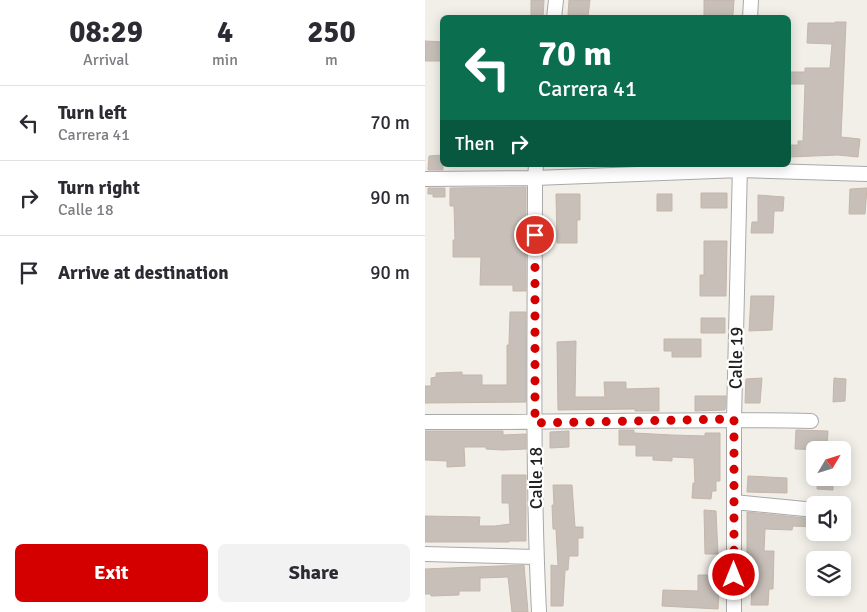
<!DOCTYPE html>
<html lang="en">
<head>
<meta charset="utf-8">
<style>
	body { margin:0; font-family:Signika,sans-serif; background:#f2f2f3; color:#2b2b33; height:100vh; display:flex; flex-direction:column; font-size:19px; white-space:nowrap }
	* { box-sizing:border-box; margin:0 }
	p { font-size:16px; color:#7c7c81 }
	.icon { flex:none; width:28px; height:28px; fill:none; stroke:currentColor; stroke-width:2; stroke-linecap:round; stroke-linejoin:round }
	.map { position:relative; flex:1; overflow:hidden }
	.panel { display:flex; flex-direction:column; background:#fff; width:425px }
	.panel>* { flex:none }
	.banner { position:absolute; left:15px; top:15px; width:351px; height:152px; border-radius:8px; box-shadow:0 2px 12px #0003; background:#0b6e4f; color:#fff; overflow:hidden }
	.needle { width:32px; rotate:52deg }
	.fabs { position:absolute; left:381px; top:441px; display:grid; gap:10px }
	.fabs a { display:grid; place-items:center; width:45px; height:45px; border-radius:8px; background:#fff; box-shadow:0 2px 12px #0003; font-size:25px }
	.pin { position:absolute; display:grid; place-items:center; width:42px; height:42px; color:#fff; margin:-21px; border:2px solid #fff; border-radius:50%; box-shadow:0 1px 5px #0007 }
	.me { position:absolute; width:55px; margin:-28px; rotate:0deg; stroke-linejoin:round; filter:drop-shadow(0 0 4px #0008) }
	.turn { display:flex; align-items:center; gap:18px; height:105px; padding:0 15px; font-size:22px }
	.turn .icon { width:65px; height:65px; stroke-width:2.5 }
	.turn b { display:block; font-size:35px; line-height:42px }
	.then { display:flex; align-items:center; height:48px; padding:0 15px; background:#0003; gap:10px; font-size:19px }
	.eta { display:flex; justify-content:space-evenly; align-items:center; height:85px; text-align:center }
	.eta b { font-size:30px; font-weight:700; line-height:35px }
	.action { display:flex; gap:10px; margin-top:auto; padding:10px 15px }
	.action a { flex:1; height:58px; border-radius:8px; background:#d40000; color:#fff; font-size:20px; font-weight:700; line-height:58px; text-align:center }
	.action a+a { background:#f2f2f3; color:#2b2b33 }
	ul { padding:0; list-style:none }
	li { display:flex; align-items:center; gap:15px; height:75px; padding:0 15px; border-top:1px solid #e1e1e2 }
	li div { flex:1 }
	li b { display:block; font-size:19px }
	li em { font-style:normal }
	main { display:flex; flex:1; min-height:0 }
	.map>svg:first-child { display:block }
	.building { fill:#c7bfb8; stroke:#c4b6ab }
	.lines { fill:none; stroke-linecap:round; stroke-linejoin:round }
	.minor-casing { stroke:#a9a9a9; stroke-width:16 }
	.minor { stroke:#fff; stroke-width:14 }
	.route { stroke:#d40000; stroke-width:9; stroke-dasharray:0 16.2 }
	.labels { text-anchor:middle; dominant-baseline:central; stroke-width:4.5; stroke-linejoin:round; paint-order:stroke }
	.street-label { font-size:18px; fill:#222; stroke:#fff }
</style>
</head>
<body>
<main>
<section class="panel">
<div class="eta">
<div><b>08:29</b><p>Arrival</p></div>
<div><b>4</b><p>min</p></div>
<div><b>250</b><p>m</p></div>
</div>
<ul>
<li><svg class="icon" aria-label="left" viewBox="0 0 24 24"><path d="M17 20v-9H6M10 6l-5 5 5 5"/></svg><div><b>Turn left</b><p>Carrera 41</p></div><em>70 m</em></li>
<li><svg class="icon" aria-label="right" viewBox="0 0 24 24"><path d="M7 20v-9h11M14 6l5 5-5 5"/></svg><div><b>Turn right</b><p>Calle 18</p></div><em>90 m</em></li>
<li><svg class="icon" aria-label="arrive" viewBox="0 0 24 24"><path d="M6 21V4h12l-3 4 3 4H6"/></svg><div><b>Arrive at destination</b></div><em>90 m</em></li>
</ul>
<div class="action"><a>Exit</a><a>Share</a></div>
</section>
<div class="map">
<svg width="442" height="612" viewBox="0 0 442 612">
	<rect width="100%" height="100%" fill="#f2efe9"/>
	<path class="building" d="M106 0H119L118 18H106Z
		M144 0H165L163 16 143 15Z
		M279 0H309L308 15 279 17Z
		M410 22H421L416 137 435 139 433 157 413 155 364 157V145H373V141H378L380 84H365V72H380V68H405L407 44 382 43 383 23H410Z
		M0 41 18 42V61H0Z
		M18 155V170H3L4 156Z
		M101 187V291H88V285H55L56 257H28V240H30L29 206H25V188Z
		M3 188H20V197H8V194H3Z
		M442 188 440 214H424L425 189Z
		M276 193H302V208H276Z
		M131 194H155V220H152V243H132Z
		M232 194H247V211H232Z
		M333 195 359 197 358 211H349L348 233H326L327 222H333Z
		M279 241H302L301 296H275V275H279Z
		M326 296H349L347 330 324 331Z
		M85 312H101V402L0 403V386H6V378L11 377V373L37 372V375H57V385H82V345H84Z
		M276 318H300V333H276Z
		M239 339H276V357H247V351H239Z
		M151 341 150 397H180L179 382H201V389L234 388V411H210V409L133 410 132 342Z
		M337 378 335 403H320L321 379Z
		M409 378 421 379 420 401 408 402Z
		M270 396H301L300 410 270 411Z
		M194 430H209V433L247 435 280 436V433H295V481H291V491H287L286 499 267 498 268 483H270L269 458 247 457V461L228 460V456H211V445H194Z
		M371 430 403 431 402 450 370 449Z
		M0 431H78V435L101 434V449L77 450 61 449V447H39L40 466 22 467V461L0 460Z
		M144 431V447L125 448V432Z
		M77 475H101V541H84V542H0V516L55 517 54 526H70L85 524 84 503H77Z
		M323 476 362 478V493L322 492Z
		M393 478H408V490L392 489Z
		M128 485H147L150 527H158V538H153V556H144L143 570H140L138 606H126V565L133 566 131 529H128L127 505H129Z
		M279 510 291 511 293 554H280Z
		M322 512 390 519V527L368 526 367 530 340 529 339 551H349L348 589H344L343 605H326L327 588H322L324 556 322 555Z
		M99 565 103 612H87L83 577 55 578V591H34V595L6 596V594H0V569Z
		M273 575H292L291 593H294L293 609 237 606 238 590 273 591Z"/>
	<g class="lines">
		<g class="minor-casing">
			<path id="minor" d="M129 18 131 0
				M325 18 326 0
				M111 165 110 178C110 323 107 468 114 612
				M0 179 110 178 315 170 442 174
				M0 422C129 423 257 418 386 421
				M309 502 390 510
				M0 554 111 557
				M309 612V419L315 165"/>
		</g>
		<use href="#minor" class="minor"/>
	</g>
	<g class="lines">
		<path class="route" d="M110 235V423L309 419V575"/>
	</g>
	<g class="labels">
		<g class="street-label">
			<text transform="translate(311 358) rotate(-89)">Calle 19</text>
			<text transform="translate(111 478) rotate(-90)">Calle 18</text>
		</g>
	</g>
</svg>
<div class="fabs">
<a><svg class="needle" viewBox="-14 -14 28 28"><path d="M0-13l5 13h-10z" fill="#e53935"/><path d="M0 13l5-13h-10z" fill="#7c7c81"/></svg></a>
<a><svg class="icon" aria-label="sound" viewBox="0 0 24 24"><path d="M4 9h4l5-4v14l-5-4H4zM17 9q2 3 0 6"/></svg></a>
<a><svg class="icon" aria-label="layers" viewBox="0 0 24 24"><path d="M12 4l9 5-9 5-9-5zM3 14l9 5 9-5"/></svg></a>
</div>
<div class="pin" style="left:110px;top:235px;background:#d93025"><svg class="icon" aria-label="arrive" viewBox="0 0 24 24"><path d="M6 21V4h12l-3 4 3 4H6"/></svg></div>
<svg class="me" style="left:309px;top:575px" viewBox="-20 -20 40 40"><circle r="17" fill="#d40000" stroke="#fff" stroke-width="3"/><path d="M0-11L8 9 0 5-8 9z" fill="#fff"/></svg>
<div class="banner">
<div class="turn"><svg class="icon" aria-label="left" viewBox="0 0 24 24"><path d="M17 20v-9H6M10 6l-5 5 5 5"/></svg><div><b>70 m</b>Carrera 41</div></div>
<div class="then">Then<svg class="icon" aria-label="right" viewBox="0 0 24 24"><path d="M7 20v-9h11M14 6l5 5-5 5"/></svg></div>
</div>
</div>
</main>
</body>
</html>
